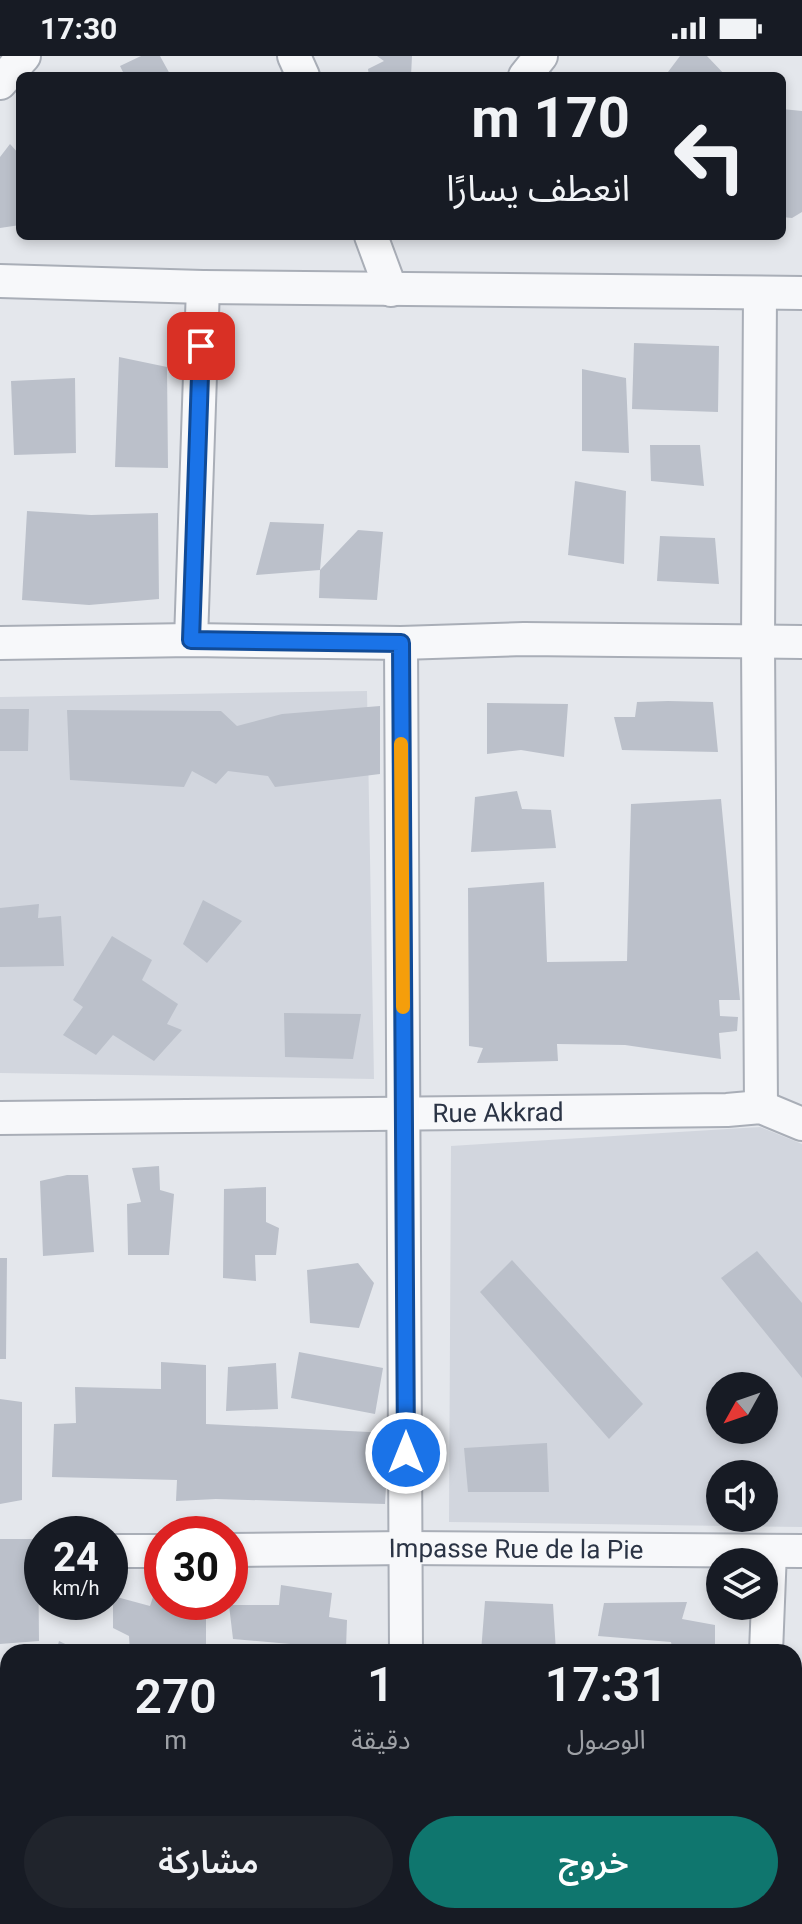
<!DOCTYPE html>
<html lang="ar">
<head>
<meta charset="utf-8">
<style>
	body { margin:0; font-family:Roboto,"Noto Sans Arabic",sans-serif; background:#20242c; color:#f1f3f6; direction:rtl; height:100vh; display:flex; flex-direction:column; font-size:30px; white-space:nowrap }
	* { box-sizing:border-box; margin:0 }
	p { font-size:26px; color:#9ea1a6 }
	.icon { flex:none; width:44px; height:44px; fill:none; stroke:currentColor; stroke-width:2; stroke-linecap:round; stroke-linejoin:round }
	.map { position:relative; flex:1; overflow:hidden; direction:ltr }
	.details { position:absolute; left:0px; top:1588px; width:802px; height:280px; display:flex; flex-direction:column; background:#171b24; border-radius:24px 24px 0 0; box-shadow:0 4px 12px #0003; direction:rtl }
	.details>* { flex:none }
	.guide { position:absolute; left:16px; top:16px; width:770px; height:168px; border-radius:12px; box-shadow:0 4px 12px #0003; direction:rtl; background:#171b24; color:#f1f3f6; overflow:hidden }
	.needle { width:52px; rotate:230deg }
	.buttons { position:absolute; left:706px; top:1316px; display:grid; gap:16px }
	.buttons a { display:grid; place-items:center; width:72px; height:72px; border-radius:50%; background:#171b24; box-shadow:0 4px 12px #0003; font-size:40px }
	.speed { position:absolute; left:24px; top:1460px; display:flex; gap:16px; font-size:40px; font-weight:700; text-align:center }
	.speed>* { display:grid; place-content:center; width:104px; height:104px; border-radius:50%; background:#171b24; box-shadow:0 4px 12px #0003; line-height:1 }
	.speed small { font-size:20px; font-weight:400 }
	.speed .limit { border:12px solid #d22; background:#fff; color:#111 }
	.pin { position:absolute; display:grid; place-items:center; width:68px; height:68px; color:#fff; margin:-34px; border-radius:16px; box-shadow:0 4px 12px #0006 }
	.me { position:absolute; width:88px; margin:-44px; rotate:0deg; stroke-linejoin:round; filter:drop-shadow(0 0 6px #0008) }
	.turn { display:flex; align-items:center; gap:28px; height:168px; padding:0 24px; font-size:36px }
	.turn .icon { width:104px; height:104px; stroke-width:2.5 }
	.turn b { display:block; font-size:56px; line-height:68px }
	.eta { display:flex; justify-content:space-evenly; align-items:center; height:136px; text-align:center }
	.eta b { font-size:48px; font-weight:600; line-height:56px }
	.action { display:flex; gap:16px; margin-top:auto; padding:16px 24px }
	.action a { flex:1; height:92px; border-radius:48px; background:#0f766e; color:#fff; font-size:32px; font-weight:600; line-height:92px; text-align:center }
	.action a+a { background:#20242c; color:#f1f3f6 }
	.status { display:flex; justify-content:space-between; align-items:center; height:56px; padding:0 40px; background:#171b24; direction:ltr }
	.status svg { height:22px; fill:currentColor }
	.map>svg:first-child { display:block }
	.built { fill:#d2d6de; fill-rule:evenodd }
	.building { fill:#bbc0ca }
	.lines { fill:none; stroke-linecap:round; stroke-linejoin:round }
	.street-casing { stroke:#a9aeb7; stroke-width:36 }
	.street { stroke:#f7f8fa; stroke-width:32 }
	.route-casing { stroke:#114b97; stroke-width:20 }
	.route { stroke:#1a73e8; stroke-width:14 }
	.slow { stroke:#f59e0b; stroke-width:14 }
	.labels { text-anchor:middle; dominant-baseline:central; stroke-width:8; stroke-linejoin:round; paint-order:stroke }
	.street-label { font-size:26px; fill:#2b3445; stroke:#f4f6f9 }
</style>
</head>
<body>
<div class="status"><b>17:30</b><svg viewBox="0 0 49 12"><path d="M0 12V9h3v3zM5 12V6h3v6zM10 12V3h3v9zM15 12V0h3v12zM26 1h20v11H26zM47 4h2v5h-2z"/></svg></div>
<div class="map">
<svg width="802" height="1868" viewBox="0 0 802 1868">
	<rect width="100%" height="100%" fill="#e4e7ec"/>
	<path class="built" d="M367 635 374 1023 0 1017V641Z
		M760 1071 802 1088V1471L449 1466 451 1090ZM720 1330H764V1374H720ZM720 1418H764V1462H720Z"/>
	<path class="building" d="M141 0H160L171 20H125L120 10Z
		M377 0H412L411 20H369L368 13 384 5Z
		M680 0H707L726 20H665Z
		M782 53 802 55V156L792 162 782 161Z
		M10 88 20 99V169L0 172V101Z
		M634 287 719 290 718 356 632 353Z
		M119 301 167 311 168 412 115 411Z
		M582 313 626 322 629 397 582 395Z
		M75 322 76 397 14 399 11 325Z
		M650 389H700L704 430 651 425Z
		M575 425 626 435 624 508 568 499Z
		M27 455 91 459 158 457 159 543 89 549 22 544Z
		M270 466 324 468 320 514 256 519Z
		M358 474 383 476 377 544 319 542 320 514Z
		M660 480 715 482 719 528 657 525Z
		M668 645 713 646 718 696 622 694 614 661H635L637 646Z
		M487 647 568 648 564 701 521 694 487 698Z
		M380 650V718L275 731 268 720 228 715 216 728 192 715 184 731 70 724 67 654 221 655 237 670 282 658Z
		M0 653H29L28 695H0Z
		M517 735 522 753 551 754 556 792 471 796 475 741Z
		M721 743 740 944H719L720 960 738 961 737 975 719 977 721 1003 625 989 557 988 558 1005 477 1007 483 992 469 990 468 832 544 826 547 906 627 905 631 748Z
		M203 844 242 865 207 907 183 888Z
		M39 848 38 862 61 860 64 910 0 911V852Z
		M112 880 152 904 142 924 178 948 167 968 182 974 154 1005 113 979 96 999 63 979 83 951 73 944Z
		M284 957 361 958 353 1003 285 1001Z
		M159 1110 160 1134 174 1138 169 1199H128L127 1148 141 1146 132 1112Z
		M67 1119H88L94 1196 43 1200 40 1125Z
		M266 1131V1166L279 1172 276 1199H255L256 1225 223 1222 224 1133Z
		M757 1195 802 1247V1322L721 1222Z
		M0 1202H7L6 1303H0Z
		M512 1204 643 1348 609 1383 480 1236Z
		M358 1207 374 1227 359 1272 310 1267 307 1214Z
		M299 1296 383 1312 375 1358 291 1342Z
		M161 1306 206 1309V1368L389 1377 385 1448 216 1443 176 1445 177 1424 52 1421 54 1368 76 1367 75 1331 161 1333Z
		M276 1307 278 1353 226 1355 228 1311Z
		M0 1343 22 1346V1444L0 1448Z
		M547 1387 549 1436H468L464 1392Z
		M0 1483H38L39 1585 0 1588Z
		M281 1529 332 1537 329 1561 347 1564 346 1593 233 1583 229 1549H279Z
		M155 1535 162 1536V1546H206V1596H130L129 1580 113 1572V1540L150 1550Z
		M485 1545 553 1548 556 1596H481Z
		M687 1546 682 1563 715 1569V1596H673L671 1586 598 1580 604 1547Z
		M59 1585 82 1596H56Z
		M8 1622V1676L0 1677V1623Z
		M475 1860H566L563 1868H490Z
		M631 1860H700V1868H631Z"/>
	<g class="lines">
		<g class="street-casing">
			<g id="street">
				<path d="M294 0 303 20"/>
				<path d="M525 20 541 0"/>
				<path d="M0 27 24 0"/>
				<path d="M371 180 391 234"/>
				<path d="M0 225 203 231 802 237"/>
				<path d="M760 237 758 586 761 1051"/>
				<path d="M191 584 203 231"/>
				<path d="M0 587 191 584 401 587 524 583 802 586"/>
				<path d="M401 587 406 1596"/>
				<path id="s1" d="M0 1062 727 1054 761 1051 802 1068"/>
				<path id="s2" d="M230 1494 406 1492 802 1495"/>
				<path d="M110 1495H162"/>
				<path d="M766 1596 770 1495"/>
				<path d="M0 1773 8 1776"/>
				<path d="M300 1860 328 1868"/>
				<path d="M408 1860V1868"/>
				<path d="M755 1868 756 1860"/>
			</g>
		</g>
		<use href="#street" class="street"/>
	</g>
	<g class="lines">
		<g class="route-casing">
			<path id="route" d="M201 290 191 584 401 587 406 1397"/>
		</g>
		<use href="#route" class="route"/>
		<path class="slow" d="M401 688 403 951"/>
	</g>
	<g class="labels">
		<g class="street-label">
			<text stroke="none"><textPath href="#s1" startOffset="498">Rue Akkrad</textPath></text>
			<text stroke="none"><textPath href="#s2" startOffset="286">Impasse Rue de la Pie</textPath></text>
		</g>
	</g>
</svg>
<div class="buttons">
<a><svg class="needle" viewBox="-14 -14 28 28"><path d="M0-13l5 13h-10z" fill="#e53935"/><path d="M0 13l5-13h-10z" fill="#9ea1a6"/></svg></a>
<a><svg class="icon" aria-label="sound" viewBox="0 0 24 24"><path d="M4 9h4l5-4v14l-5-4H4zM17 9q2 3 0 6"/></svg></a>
<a><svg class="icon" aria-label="layers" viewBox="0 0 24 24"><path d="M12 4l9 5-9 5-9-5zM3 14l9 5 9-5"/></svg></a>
</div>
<div class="speed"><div>24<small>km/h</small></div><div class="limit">30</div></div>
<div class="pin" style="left:201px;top:290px;background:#d93025"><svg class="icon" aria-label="arrive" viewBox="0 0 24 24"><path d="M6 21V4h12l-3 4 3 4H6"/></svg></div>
<svg class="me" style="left:406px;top:1397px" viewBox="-20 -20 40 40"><circle r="17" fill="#1a73e8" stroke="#fff" stroke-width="3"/><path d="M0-11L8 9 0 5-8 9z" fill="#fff"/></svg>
<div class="guide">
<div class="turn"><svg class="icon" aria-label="left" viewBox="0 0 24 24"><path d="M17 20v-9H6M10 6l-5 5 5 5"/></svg><div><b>170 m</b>انعطف يسارًا</div></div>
</div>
<section class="details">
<div class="eta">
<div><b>17:31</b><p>الوصول</p></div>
<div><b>1</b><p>دقيقة</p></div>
<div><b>270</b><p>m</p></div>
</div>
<div class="action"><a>خروج</a><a>مشاركة</a></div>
</section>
</div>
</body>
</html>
